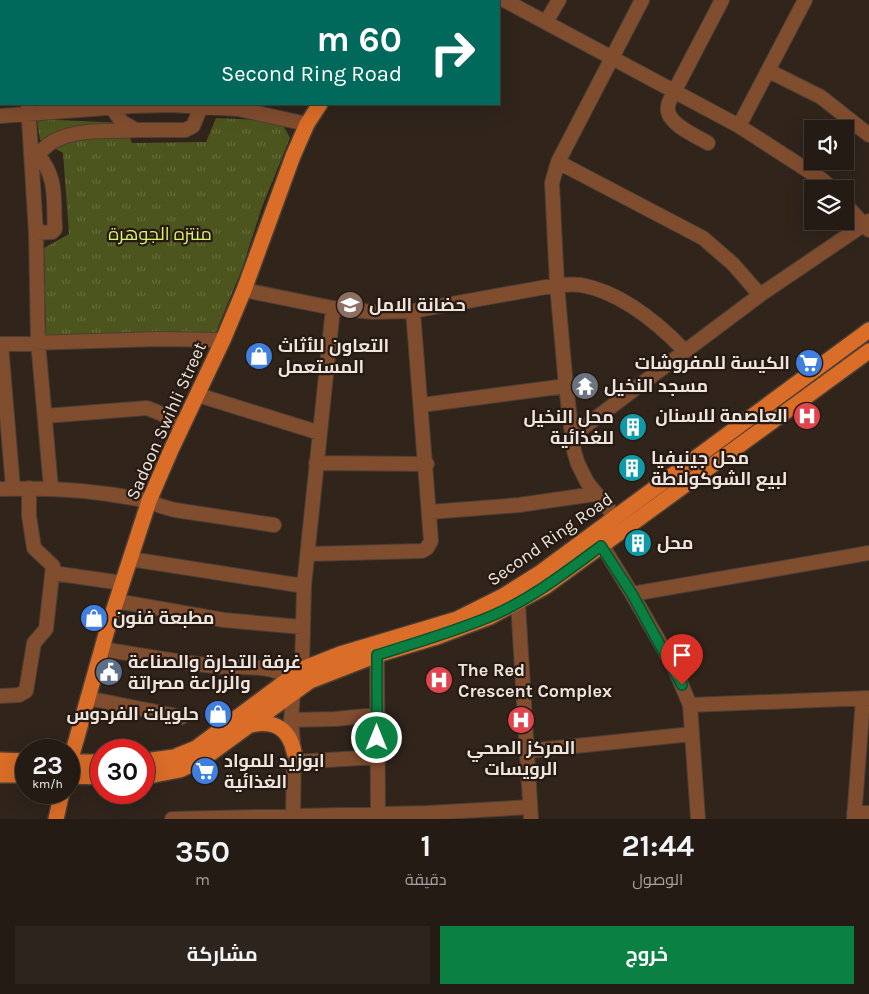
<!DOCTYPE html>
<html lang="ar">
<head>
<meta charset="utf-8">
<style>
	body { margin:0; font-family:Karla,Cairo,sans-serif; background:#2c241d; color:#f1f3f6; direction:rtl; height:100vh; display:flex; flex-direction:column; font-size:19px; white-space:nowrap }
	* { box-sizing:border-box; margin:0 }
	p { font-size:16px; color:#a3a1a0 }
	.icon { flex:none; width:28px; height:28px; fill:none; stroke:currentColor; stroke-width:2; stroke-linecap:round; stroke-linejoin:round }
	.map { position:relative; height:819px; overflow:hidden; direction:ltr }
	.side { display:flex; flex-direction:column; background:#241b14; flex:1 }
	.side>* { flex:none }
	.banner { position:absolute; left:0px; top:0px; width:500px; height:105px; box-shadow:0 5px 20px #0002,0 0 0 1px #413934; direction:rtl; background:#00695c; color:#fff; overflow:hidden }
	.controls { position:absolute; left:804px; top:120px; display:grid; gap:10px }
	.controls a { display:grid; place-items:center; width:50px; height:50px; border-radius:0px; background:#241b14; box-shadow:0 5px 20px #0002,0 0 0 1px #413934; font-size:25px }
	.speed { position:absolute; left:15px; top:739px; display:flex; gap:10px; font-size:25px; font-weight:700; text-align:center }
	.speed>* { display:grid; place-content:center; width:65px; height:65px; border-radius:50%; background:#241b14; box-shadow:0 5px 20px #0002,0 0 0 1px #413934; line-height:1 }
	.speed small { font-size:12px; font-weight:400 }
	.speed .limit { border:8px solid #d22; background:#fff; color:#111 }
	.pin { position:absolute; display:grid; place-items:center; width:42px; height:42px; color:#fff; margin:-51px -21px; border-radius:50% 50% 50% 0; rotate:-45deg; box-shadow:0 0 5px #0007 }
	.pin .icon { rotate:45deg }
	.me { position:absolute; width:55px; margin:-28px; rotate:0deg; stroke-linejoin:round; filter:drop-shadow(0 0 4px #0008) }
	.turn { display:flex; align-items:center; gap:18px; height:105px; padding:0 15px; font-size:22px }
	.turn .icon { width:65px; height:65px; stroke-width:2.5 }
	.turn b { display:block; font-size:35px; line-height:42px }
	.eta { display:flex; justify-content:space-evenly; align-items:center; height:85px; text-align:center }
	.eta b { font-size:30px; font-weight:700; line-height:35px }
	.cta { display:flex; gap:10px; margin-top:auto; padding:10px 15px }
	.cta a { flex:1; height:58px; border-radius:0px; background:#0b8043; color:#fff; font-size:20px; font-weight:700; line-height:58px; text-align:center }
	.cta a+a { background:#2c241d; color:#f1f3f6 }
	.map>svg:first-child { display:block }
	.park { fill:url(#park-tufts) }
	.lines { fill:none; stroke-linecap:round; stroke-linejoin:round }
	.minor-casing { stroke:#4a3f36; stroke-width:16 }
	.major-casing { stroke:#4a3f36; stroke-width:18 }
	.minor { stroke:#814d2f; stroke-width:14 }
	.major { stroke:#da6d27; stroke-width:15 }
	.route-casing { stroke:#07532c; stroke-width:12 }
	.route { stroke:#0b8043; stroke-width:9 }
	.labels { text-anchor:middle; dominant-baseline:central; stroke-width:4.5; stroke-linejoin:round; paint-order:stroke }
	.park-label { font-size:18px; fill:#dbf272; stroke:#261a12 }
	.poi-label { font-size:18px; font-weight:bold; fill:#ede4de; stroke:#261a12; text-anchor:start }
	.street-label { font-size:18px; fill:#ede4de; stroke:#261a12 }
</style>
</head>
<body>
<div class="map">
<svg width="869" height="819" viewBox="0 0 869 819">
	<defs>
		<pattern id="park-tufts" width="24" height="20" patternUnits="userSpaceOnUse" patternTransform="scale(1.25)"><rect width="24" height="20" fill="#4c551d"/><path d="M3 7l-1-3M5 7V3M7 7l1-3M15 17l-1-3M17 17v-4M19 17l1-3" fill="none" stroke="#666d3d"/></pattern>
	</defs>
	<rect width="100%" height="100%" fill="#30241b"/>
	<path class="park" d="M216 118 281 121 290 138 262 207 242 269 216 332 199 337 46 341 44 248 69 234 63 153 40 140 37 119 124 123 132 143 206 142Z"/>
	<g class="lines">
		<g class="minor-casing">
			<path id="minor" d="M102 0 103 1
				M156 0V1
				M174 0V1
				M504 0 739 126 821 179 833 189
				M272 1 273 0
				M546 22 559 0
				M0 34H1
				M769 71 821 97 869 135
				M28 104 36 233 38 342 51 488
				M112 108 122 122 136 130H185L193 126 201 107
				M0 116 132 106 171 105 238 109 307 124
				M739 126 805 0
				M708 143C696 136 665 123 668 107 668 102 672 96 674 92L722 0
				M32 157C41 153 46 145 54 141 79 128 110 132 136 130
				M558 162 703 238 733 264 760 295
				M845 204 869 230
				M36 233 52 232 55 229C53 200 58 178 38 155
				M244 290 333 308 373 312 413 311 557 285C565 285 573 284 581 285 620 292 658 323 685 351
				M0 344 158 339 223 340
				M1 344 13 488
				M198 395 320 433
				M422 405 566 386
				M45 416 147 408 162 414 182 428
				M572 436 760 295 869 221
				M316 463 427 464
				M0 489C46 487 93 490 138 499 151 502 162 507 175 510L274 525
				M430 512 519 505 595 494
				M615 517 587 482 578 464 574 451 566 386 557 285 552 183 558 162 642 0
				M597 537 632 594 674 667 690 705 698 819
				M308 554 422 551 427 548 431 541 413 311
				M130 559 304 586
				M53 573 122 583
				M632 594 869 553
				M116 601 224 620 302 627
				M518 603 531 819
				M102 649C139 655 177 662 215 666 239 669 269 663 290 678L293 693 291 720 294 752 293 819
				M377 655 378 814
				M302 669 304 586 333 308
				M0 696 19 695 26 691 34 643 46 629 53 566 34 548 29 516V488
				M87 698 182 717
				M690 705 869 698
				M291 720 335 719 377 715
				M527 751 692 734
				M293 762 378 757
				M854 813H869
				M172 819 428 813 530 807
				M854 819 863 699"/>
		</g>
		<g class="major-casing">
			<path id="major" d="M384 1 385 0
				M251 725C274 720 289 728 294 752
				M0 760 26 761
				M144 761 174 757 196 748 302 669 340 654 457 619 503 596 541 572 869 330
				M69 762H101
				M70 762 108 627 149 501 171 450 223 340 244 290 293 156 307 124 320 104
				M0 775H26
				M69 776 101 777
				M144 777 180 770 203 759 310 681 377 655 437 637 490 617 545 587 869 351
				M56 819 62 792"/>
		</g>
		<use href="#minor" class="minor"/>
		<use href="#major" class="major"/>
	</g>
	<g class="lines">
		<g class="route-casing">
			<path id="route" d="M377 738V655C415 643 453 632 489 617 530 600 566 572 601 546L632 594 682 685"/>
		</g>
		<use href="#route" class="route"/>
	</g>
	<defs>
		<g id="school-disc" transform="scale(1.4375)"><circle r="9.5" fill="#8d6e63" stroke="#261a12"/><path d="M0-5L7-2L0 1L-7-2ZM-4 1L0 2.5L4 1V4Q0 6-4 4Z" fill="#fff"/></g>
		<g id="shop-disc" transform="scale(1.4375)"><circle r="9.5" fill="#3f7fe0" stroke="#261a12"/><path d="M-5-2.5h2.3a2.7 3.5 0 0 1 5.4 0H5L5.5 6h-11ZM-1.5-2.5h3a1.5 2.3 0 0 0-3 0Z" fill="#fff"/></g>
		<g id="supermarket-disc" transform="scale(1.4375)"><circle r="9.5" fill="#3f7fe0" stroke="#261a12"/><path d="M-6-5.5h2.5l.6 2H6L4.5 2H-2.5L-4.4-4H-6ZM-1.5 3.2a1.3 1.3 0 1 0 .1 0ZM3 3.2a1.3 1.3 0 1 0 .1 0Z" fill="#fff"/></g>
		<g id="temple-disc" transform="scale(1.4375)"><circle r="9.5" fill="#6b7280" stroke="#261a12"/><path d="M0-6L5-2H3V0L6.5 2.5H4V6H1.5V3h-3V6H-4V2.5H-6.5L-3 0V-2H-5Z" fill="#fff"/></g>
		<g id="hospital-disc" transform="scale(1.4375)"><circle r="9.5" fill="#e0444e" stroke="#261a12"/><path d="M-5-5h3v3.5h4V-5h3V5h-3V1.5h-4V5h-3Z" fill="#fff"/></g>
		<g id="building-disc" transform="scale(1.4375)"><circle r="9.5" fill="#0f9aa8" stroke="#261a12"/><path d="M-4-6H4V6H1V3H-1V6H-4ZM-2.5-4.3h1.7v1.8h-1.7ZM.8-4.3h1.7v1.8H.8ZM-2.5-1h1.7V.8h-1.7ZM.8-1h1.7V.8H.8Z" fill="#fff"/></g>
		<g id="civic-disc" transform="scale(1.4375)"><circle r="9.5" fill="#5c6f8a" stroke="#261a12"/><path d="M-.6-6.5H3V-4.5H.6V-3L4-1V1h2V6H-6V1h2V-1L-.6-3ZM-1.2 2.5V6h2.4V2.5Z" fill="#fff"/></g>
	</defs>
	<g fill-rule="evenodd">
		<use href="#school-disc" x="350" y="305"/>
		<use href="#shop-disc" x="259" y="356"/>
		<use href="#supermarket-disc" x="809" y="363"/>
		<use href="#temple-disc" x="585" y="386"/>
		<use href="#hospital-disc" x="807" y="416"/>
		<use href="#building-disc" x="633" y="427"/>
		<use href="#building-disc" x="632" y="468"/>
		<use href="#building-disc" x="638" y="543"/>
		<use href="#shop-disc" x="94" y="618"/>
		<use href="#civic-disc" x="109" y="672"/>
		<use href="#hospital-disc" x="439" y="680"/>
		<use href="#shop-disc" x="218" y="714"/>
		<use href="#hospital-disc" x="521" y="720"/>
		<use href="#supermarket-disc" x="205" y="771"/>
	</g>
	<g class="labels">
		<g class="park-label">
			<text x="160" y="234">منتزه الجوهرة</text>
		</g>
		<g class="poi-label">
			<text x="369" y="305">حضانة الامل</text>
			<text x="278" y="346">التعاون للأثاث<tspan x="278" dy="21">المستعمل</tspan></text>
			<text x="790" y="363" text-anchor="end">الكيسة للمفروشات</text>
			<text x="604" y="386">مسجد النخيل</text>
			<text x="788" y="416" text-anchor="end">العاصمة للاسنان</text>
			<text x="614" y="417" text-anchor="end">محل النخيل<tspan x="614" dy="21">للغذائية</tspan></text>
			<text x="651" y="458">محل جينيفيا<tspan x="651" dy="21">لبيع الشوكولاطة</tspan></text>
			<text x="657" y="543">محل</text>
			<text x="113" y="618">مطبعة فنون</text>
			<text x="128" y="662">غرفة التجارة والصناعة<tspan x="128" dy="21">والزراعة مصراتة</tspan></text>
			<text x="458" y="670">The Red<tspan x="458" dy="21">Crescent Complex</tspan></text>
			<text x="199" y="714" text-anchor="end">حلويات الفردوس</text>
			<text x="521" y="748" text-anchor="middle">المركز الصحي<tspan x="521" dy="21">الرويسات</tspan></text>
			<text x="224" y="761">ابوزيد للمواد<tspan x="224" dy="21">الغذائية</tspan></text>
		</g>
		<g class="street-label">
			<text transform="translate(166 421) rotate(-66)">Sadoon Swihli Street</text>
			<text transform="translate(550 539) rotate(-35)">Second Ring Road</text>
		</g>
	</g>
</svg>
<div class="controls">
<a><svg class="icon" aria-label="sound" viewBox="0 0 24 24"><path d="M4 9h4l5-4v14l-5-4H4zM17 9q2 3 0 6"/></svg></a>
<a><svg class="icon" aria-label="layers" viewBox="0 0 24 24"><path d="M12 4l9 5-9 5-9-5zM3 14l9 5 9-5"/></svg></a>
</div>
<div class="speed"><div>23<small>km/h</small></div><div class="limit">30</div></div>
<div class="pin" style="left:682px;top:685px;background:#d93025"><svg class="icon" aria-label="arrive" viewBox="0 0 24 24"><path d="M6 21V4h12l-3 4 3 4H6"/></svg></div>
<svg class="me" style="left:377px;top:738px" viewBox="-20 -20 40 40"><circle r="17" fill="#0b8043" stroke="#fff" stroke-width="3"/><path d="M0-11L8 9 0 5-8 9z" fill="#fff"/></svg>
<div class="banner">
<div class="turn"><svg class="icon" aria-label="right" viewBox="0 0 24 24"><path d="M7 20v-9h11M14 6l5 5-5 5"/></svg><div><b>60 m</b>Second Ring Road</div></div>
</div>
</div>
<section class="side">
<div class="eta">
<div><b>21:44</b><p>الوصول</p></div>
<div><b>1</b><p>دقيقة</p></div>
<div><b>350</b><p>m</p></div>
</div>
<div class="cta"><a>خروج</a><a>مشاركة</a></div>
</section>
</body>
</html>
